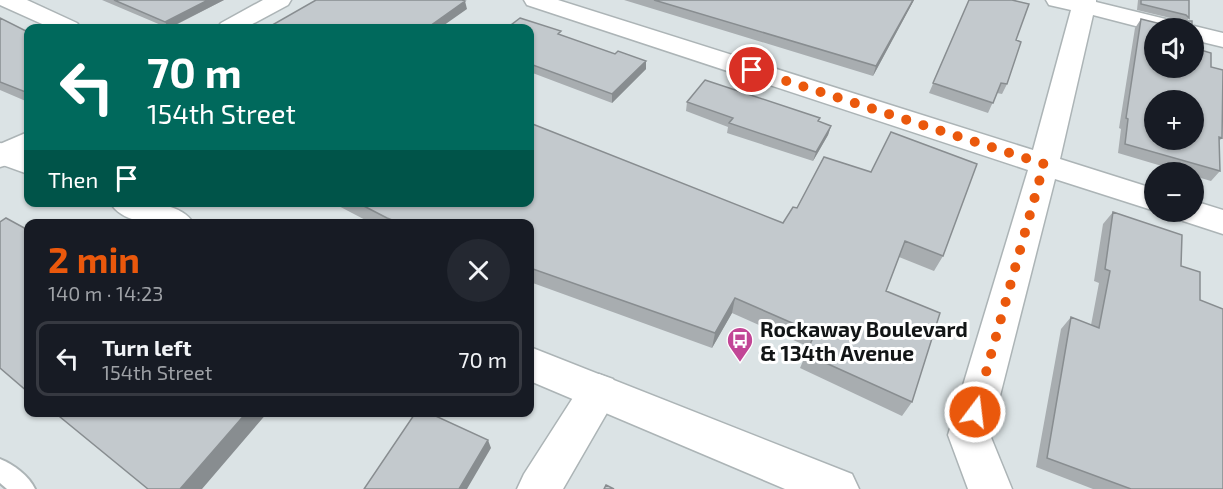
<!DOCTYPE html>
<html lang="en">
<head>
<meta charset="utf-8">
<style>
	body { margin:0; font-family:"Exo 2",sans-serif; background:#242831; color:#f1f3f6; height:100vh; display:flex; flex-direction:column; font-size:22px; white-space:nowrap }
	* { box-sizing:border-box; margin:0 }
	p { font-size:20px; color:#9ea1a6 }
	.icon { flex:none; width:33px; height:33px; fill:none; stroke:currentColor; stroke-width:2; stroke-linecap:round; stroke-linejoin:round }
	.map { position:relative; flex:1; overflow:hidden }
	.drawer { position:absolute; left:24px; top:219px; width:510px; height:198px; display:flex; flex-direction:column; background:#171b24; border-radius:12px; box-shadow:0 2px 4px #0004 }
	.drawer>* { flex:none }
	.hud { position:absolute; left:24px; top:24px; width:510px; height:183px; border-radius:12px; box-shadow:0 2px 4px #0004; background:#00695c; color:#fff; overflow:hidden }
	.buttons { position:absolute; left:1144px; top:18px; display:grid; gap:12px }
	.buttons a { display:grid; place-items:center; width:60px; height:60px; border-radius:50%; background:#171b24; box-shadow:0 2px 4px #0004; font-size:30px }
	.pin { position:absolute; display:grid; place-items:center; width:51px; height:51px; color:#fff; margin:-26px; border:3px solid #fff; border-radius:50%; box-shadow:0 2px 6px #0007 }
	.me { position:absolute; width:66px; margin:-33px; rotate:15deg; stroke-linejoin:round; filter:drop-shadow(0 0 4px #0008) }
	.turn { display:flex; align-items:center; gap:21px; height:126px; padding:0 24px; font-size:27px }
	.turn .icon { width:78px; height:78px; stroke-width:2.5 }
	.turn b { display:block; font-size:42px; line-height:51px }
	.then { display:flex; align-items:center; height:57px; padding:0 24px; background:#0003; gap:12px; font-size:22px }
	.round { display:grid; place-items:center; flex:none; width:63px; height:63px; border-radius:32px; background:#242831 }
	.head { display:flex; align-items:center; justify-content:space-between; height:102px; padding:0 24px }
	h1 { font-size:36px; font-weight:700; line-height:45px; color:#ea580c }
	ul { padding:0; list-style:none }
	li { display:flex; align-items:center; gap:18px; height:75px; margin:0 12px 9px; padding:0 12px; border:3px solid #363941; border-radius:12px }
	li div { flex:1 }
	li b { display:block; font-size:22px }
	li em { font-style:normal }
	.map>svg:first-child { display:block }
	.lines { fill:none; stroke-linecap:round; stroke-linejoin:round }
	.lane-casing { stroke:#acb4b6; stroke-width:4 }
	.street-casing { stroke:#acb4b6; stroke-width:3 }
	.primary-casing { stroke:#acb4b6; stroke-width:3 }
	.lane { fill:#fff; fill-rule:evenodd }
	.street { fill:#fff; fill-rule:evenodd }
	.primary { fill:#fff; fill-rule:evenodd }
	.wall { fill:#a8adb0 }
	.shaded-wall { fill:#888d90 }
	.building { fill:#c3c9cd; stroke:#888d90; stroke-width:1.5; fill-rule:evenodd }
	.route { stroke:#ea580c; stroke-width:10; stroke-dasharray:0 18 }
	.labels { text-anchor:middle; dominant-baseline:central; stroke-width:6; stroke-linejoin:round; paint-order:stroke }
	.poi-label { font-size:21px; font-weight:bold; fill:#121516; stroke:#fff; text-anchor:start }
</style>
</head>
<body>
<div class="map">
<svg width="1223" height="489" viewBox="0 0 1223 489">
	<rect width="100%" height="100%" fill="#dbe3e5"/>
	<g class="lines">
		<g class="lane-casing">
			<path id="lane" d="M0 459C13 464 29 476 35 489H7L0 483Z"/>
		</g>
		<g class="street-casing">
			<path id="street" d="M0 0H27L77 23 81 28H51L0 5Z
				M263 0H291L288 5 245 28H217L221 23Z
				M524 0H558L1033 150 1071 10 1049 5 1046 0H1096V2L1182 23 1186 28 1194 26 1223 33V47L1194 40V28H1155V31L1093 15 1060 159 1155 189V211L1055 179 990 435 1012 489H968L948 435 1028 170 527 5Z
				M28 132V153L10 164 0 167V144Z
				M1194 201 1223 210V234L1180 220 1175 212H1194Z
				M599 374 613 379 619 392 563 489H517L524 474 585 379Z"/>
		</g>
		<g class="primary-casing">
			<path id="primary" d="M0 143 28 153V174L0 164Z
				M110 202C135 202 180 199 194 224 169 224 124 228 110 202Z
				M530 347 852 474 859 489H785L530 381Z"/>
		</g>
		<use href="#lane" class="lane"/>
		<use href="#street" class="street"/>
		<use href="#primary" class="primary"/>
	</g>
	<path class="wall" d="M102 0H224L170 28H168Z
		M624 0H914L873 76Z
		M969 0 1016 40 1007 84 1002 94 997 93 988 113 929 93Z
		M1138 0H1189V18L1187 21 1155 28 1211 67 1222 138 1219 141 1220 171 1211 181 1194 176V172H1182L1118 153 1121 129 1119 128 1135 28 1141 19 1161 24 1183 21 1137 10Z
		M0 18 28 32V102L0 90Z
		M530 28 561 35 646 69 612 103 530 72Z
		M687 102 819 122 831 126 828 135 813 161 727 133 728 127 686 111Z
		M824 157 943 256 934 271 899 257 886 291 912 402 902 416 800 368 809 347 732 313 712 348 530 282V224H373L331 202H530L783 223 797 208Z
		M1113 212 1181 266 1200 300 1223 489H1093L1036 467 1061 329 1071 317 1091 325 1099 283 1094 281 1103 224Z"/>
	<path class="shaded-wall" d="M208 0H224L169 28 165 22Z
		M913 0H914L873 76 876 66Z
		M465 1 467 9 440 28H427Z
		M646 61V69L612 103V94Z
		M831 126 828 135 813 161 816 152Z
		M735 298 732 313 712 348 715 333Z
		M247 412H268L202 489H180Z
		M488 440 491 448 467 489H459Z"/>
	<path class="building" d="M114 0H208L165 22Z
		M316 0H462L465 1 427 28H267Z
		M654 0H913L876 66Z
		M969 0H1012L1029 4 1016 40 1021 42 1007 84 1001 83 993 103 933 83Z
		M1141 0H1189V18L1186 15 1141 4Z
		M0 18 28 32V93L0 82Z
		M520 18 561 31 558 34 615 54 618 51 646 61 612 94 530 64V28H507Z
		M1141 19 1161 24 1164 21H1192V28H1155V68H1194V48L1211 53V67L1223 70 1222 138 1219 137 1220 171 1125 144 1128 119 1126 118ZM1155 100H1194V140H1155Z
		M705 80 820 118 818 121 831 126 816 152 729 123 733 118 687 102Z
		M530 123 783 223 793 207 797 208 824 157 871 172 891 132 977 164 943 256 905 241 886 291 940 313 912 402 806 354 815 333 735 298 715 333 530 268V224H402L387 218 356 202H530Z
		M1113 212 1182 235 1181 266 1200 272V300L1223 309V489H1131L1047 458 1071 317 1099 328 1110 271 1105 269Z
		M6 218 28 230V392L0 368V222Z
		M54 412H247L180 489H148Z
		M416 412H427L488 440 459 489H364Z
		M606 485 614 489H604Z"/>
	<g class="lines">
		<path class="route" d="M752 70 1044 164 975 412"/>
	</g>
	<defs>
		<g id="bus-pin" transform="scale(1.35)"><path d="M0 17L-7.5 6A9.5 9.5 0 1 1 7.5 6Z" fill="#c24696" stroke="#fff"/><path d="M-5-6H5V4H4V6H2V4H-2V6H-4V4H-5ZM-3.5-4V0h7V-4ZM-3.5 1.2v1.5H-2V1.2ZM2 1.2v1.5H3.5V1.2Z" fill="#fff"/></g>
	</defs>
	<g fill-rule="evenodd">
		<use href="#bus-pin" x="740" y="340"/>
	</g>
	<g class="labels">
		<g class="poi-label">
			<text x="760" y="328">Rockaway Boulevard<tspan x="760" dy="24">&amp; 134th Avenue</tspan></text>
		</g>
	</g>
</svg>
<div class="buttons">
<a><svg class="icon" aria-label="sound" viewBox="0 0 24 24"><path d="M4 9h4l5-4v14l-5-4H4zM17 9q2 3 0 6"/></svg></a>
<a>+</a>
<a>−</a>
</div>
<div class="pin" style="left:752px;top:70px;background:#d93025"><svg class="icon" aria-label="arrive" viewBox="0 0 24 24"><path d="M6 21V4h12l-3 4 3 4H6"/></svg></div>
<svg class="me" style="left:975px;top:412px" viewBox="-20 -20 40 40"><circle r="17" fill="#ea580c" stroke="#fff" stroke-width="3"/><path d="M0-11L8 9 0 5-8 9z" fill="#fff"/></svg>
<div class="hud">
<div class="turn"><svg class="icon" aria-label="left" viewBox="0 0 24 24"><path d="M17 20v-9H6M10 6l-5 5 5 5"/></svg><div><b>70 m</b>154th Street</div></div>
<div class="then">Then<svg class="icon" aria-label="arrive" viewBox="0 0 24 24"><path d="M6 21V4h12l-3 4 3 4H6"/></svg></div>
</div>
<section class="drawer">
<div class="head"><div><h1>2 min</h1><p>140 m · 14:23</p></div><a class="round"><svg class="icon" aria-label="close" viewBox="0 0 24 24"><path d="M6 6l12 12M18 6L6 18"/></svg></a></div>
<ul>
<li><svg class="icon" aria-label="left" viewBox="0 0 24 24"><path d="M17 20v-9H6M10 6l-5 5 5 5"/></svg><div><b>Turn left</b><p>154th Street</p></div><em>70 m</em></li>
</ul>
</section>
</div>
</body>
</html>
